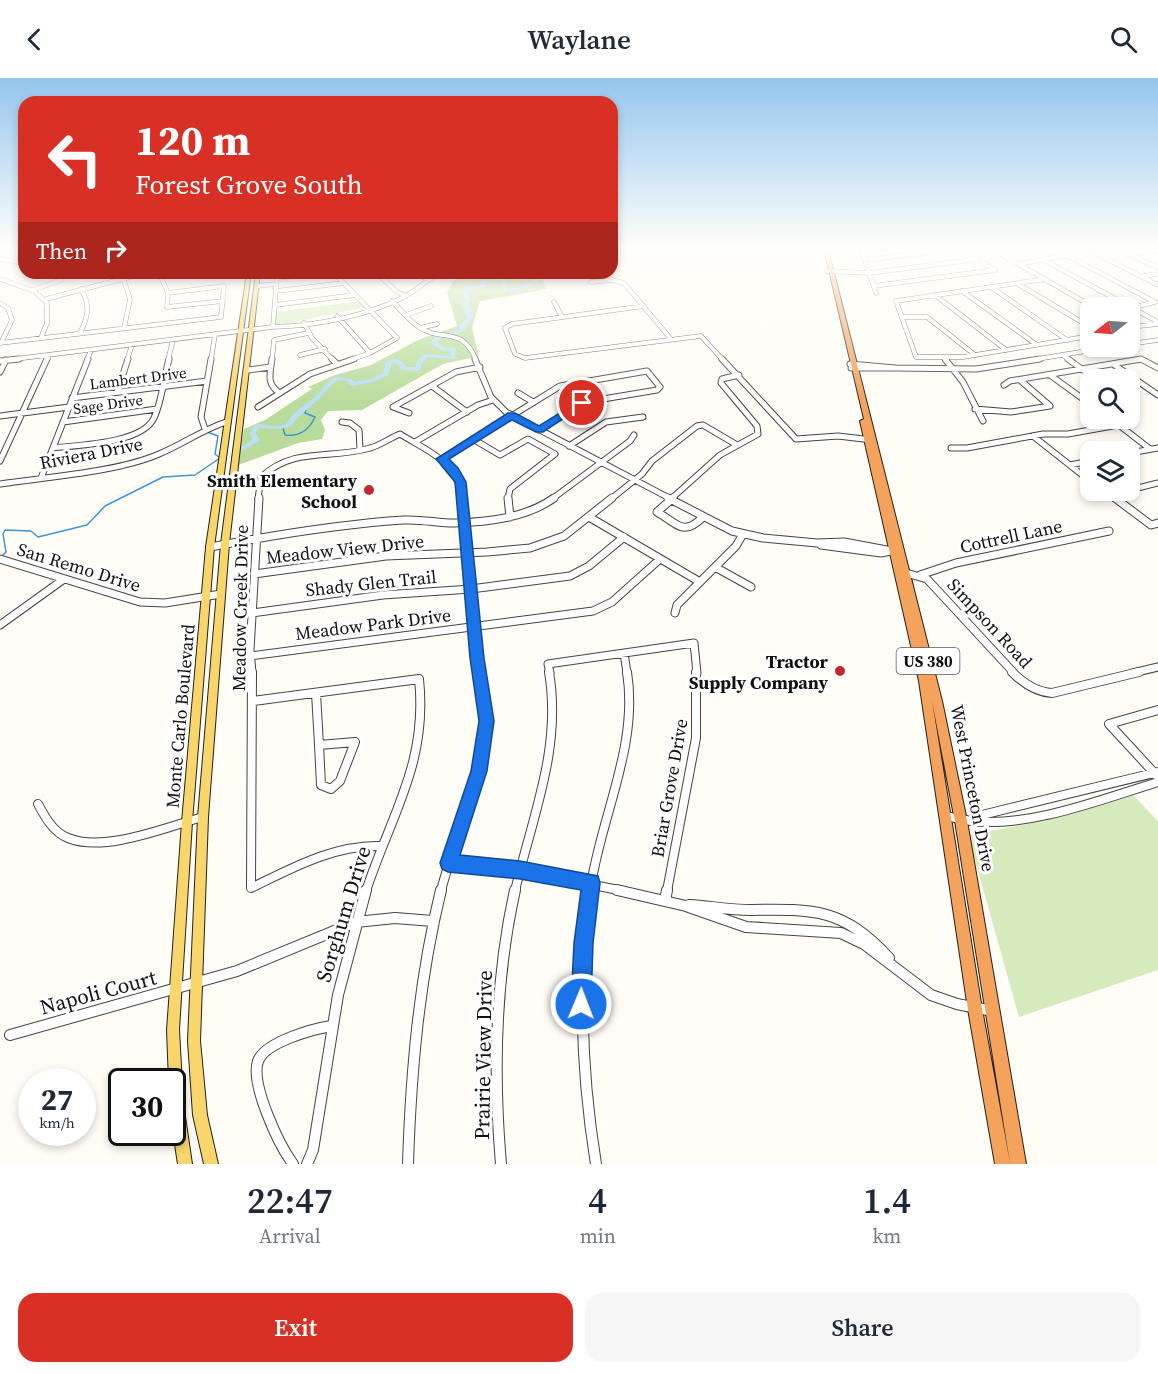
<!DOCTYPE html>
<html lang="en">
<head>
<meta charset="utf-8">
<style>
	body { margin:0; font-family:"Source Serif 4",serif; background:#f6f6f7; color:#1f2937; height:100vh; display:flex; flex-direction:column; font-size:22px; white-space:nowrap }
	* { box-sizing:border-box; margin:0 }
	p { font-size:20px; color:#747a83 }
	.icon { flex:none; width:33px; height:33px; fill:none; stroke:currentColor; stroke-width:2; stroke-linecap:round; stroke-linejoin:round }
	.map { position:relative; height:1086px; overflow:hidden }
	.panel { display:flex; flex-direction:column; background:#fff; flex:1 }
	.panel>* { flex:none }
	.banner { position:absolute; left:18px; top:18px; width:600px; height:183px; border-radius:18px; box-shadow:0 3px 9px #0003; background:#d93025; color:#fff; overflow:hidden }
	.needle { width:39px; rotate:253deg }
	.fabs { position:absolute; left:1080px; top:219px; display:grid; gap:12px }
	.fabs a { display:grid; place-items:center; width:60px; height:60px; border-radius:12px; background:#fff; box-shadow:0 3px 9px #0003; font-size:30px }
	.speed { position:absolute; left:18px; top:990px; display:flex; gap:12px; font-size:30px; font-weight:700; text-align:center }
	.speed>* { display:grid; place-content:center; width:78px; height:78px; border-radius:50%; background:#fff; box-shadow:0 3px 9px #0003; line-height:1 }
	.speed small { font-size:15px; font-weight:400 }
	.speed .limit { border:3px solid #111; border-radius:9px; background:#fff; color:#111 }
	.pin { position:absolute; display:grid; place-items:center; width:51px; height:51px; color:#fff; margin:-26px; border:3px solid #fff; border-radius:50%; box-shadow:0 2px 6px #0007 }
	.me { position:absolute; width:66px; margin:-33px; rotate:1deg; stroke-linejoin:round; filter:drop-shadow(0 0 4px #0008) }
	.turn { display:flex; align-items:center; gap:21px; height:126px; padding:0 18px; font-size:27px }
	.turn .icon { width:78px; height:78px; stroke-width:2.5 }
	.turn b { display:block; font-size:42px; line-height:51px }
	.then { display:flex; align-items:center; height:57px; padding:0 18px; background:#0003; gap:12px; font-size:22px }
	.eta { display:flex; justify-content:space-evenly; align-items:center; height:102px; text-align:center }
	.eta b { font-size:36px; font-weight:600; line-height:42px }
	.cta { display:flex; gap:12px; margin-top:auto; padding:12px 18px }
	.cta a { flex:1; height:69px; border-radius:18px; background:#d93025; color:#fff; font-size:24px; font-weight:600; line-height:69px; text-align:center }
	.cta a+a { background:#f6f6f7; color:#1f2937 }
	header { display:flex; justify-content:space-between; align-items:center; height:78px; padding:0 18px; background:#fff; font-size:27px; font-weight:600 }
	.map>svg:first-child { display:block }
	.green { fill:#d5ebbd }
	.forest { fill:#b9dc9c }
	.lines { fill:none; stroke-linecap:round; stroke-linejoin:round }
	.stream { stroke:#3f96cf; stroke-width:1.5 }
	.river { fill:#b9e0f7; fill-rule:evenodd }
	.minor-far4-casing { stroke:#444; stroke-width:5 }
	.minor-far3-casing { stroke:#444; stroke-width:7 }
	.minor-far2-casing { stroke:#444; stroke-width:9 }
	.minor-far1-casing { stroke:#444; stroke-width:10 }
	.minor-casing { stroke:#444; stroke-width:12 }
	.major-casing { stroke:#222; stroke-width:2 }
	.highway-casing { stroke:#222; stroke-width:2 }
	.minor-far4 { stroke:#fff; stroke-width:4 }
	.minor-far3 { stroke:#fff; stroke-width:5 }
	.minor-far2 { stroke:#fff; stroke-width:7 }
	.minor-far1 { stroke:#fff; stroke-width:8 }
	.minor { stroke:#fff; stroke-width:10 }
	.major { fill:#f9d66b; fill-rule:evenodd }
	.highway { fill:#f5a25d; fill-rule:evenodd }
	.route { fill:#1a73e8; stroke:#114b97; stroke-width:1.5 }
	.poi-dot { fill:#c4262e; stroke:#fff; stroke-width:2 }
	.labels { text-anchor:middle; dominant-baseline:central; stroke-width:6; stroke-linejoin:round; paint-order:stroke }
	.far-street-label { font-size:15px; fill:#111; stroke:#fff }
	.shield { fill:#fff; stroke:#585858; stroke-width:1.5 }
	.shield-label { font-size:16px; font-weight:bold; fill:#111 }
	.street-label { font-size:18px; fill:#111; stroke:#fff }
	.poi-label { font-size:18px; font-weight:bold; fill:#111; stroke:#fff; text-anchor:end }
	.near-street-label { font-size:21px; fill:#111; stroke:#fff }
</style>
</head>
<body>
<header><svg class="icon" aria-label="back" viewBox="0 0 24 24"><path d="M15 5l-7 7 7 7"/></svg>Waylane<svg class="icon" aria-label="search" viewBox="0 0 24 24"><circle cx="10" cy="10" r="6"/><path d="M15 15l6 6"/></svg></header>
<div class="map">
<svg width="1158" height="1086" viewBox="0 0 1158 1086">
	<rect width="100%" height="100%" fill="#fffdf5"/>
	<path class="green" d="M359 223 365 229 275 248 276 234Z
		M1132 716 1158 743V892L1019 939 968 757 1039 744Z"/>
	<path class="forest" d="M508 195H539L547 211 480 223 472 250 479 278 443 286 362 332 328 333 321 342 325 352 322 361 298 365 238 387 244 351 265 342 312 311 308 309 335 297 371 287 418 262 457 248 447 214 454 202Z"/>
	<g class="lines">
		<path class="stream" d="M283 350 285 357C300 359 309 352 315 339L305 335 307 328
			M1 479 6 474 3 456 5 452 31 453 38 459 87 447 105 428 163 399 195 397 220 380 215 376 218 358 207 354"/>
		<path class="river" d="M529 195H534L539 202C530 210 517 214 504 213L502 204 495 201 484 205 486 208V209L468 212V218L471 222 468 226 473 240 466 247V253L439 261 437 265 446 270H456L455 281 428 279 422 285 421 291 418 293 401 292 400 289 394 284 392 285 388 297 373 304 352 308 350 307 348 304 343 302 335 303 319 321 297 340 291 348 281 351 259 350 255 355 260 362 259 363 244 372H240L239 371 253 361 249 355 255 347C264 345 275 350 283 347 288 346 289 341 293 337 299 330 308 325 315 319 330 304 328 294 353 302L354 304 370 301 383 295 386 284C393 279 402 281 406 289H415L417 283 425 276 450 278 451 273H443L431 265 435 259 460 252V247L467 240 462 226 466 222 463 218 464 210 480 207 479 204 495 198 506 202 508 211 521 209 534 202Z"/>
		<g class="minor-far4-casing">
			<path id="minor-far4" d="M12 171 24 174
				M861 171 876 215
				M992 171 1095 230
				M1055 171 1155 224
				M1087 171 1158 207
				M1118 171 1158 190
				M997 174 1016 171
				M1128 175 1158 173
				M0 181 24 185
				M865 182 955 171
				M1044 182 1158 244
				M1019 186 1068 177
				M827 193 869 195 979 181
				M159 195 168 215 167 229 223 223
				M334 195 397 260 370 275 350 282
				M377 195 397 214 406 218
				M415 195 427 201
				M1143 198 1158 196
				M123 200 130 221 124 250
				M277 200 321 195
				M0 201 34 213 47 225V245L41 260
				M1045 201 896 223 916 279H963L1090 258
				M591 204 612 202 624 205 670 260
				M1018 206 1090 249
				M257 208 276 206
				M874 208 995 192 962 171
				M991 209 1067 262
				M33 212 61 202
				M276 213 344 205
				M962 213 1037 267
				M935 217 1006 272
				M46 221 145 195
				M392 223C400 231 409 243 419 249 443 265 462 247 476 282
				M554 224 562 239
				M0 225 8 230 12 242 1 265
				M275 227 355 217
				M644 228 512 246 505 250 515 276 525 280 701 258 723 282
				M1131 230 1155 224
				M406 237 431 228
				M337 238 370 275
				M902 239H927L975 277
				M304 245 312 260 333 282
				M271 249C314 248 363 239 402 220 416 213 427 201 441 195
				M273 249 277 195
				M1130 249 1158 246
				M420 250 437 246
				M80 255C88 239 91 227 81 211
				M0 265 221 239 224 208 168 215
				M1130 266 1158 262
				M300 277 325 271
				M1064 278 1070 282
				M945 280 947 282
				M7 282 273 249
				M47 282 49 277
				M87 282 91 272
				M127 282 132 267
				M168 282 173 262
				M211 282 215 256
				M272 282 274 262 308 255
				M1031 282 1117 268
				M1134 282H1143"/>
		</g>
		<g class="minor-far3-casing">
			<path id="minor-far3" d="M272 281C270 296 266 306 280 315
				M332 281 337 286
				M475 281 491 319 506 334 671 421
				M722 281 796 361 838 358 872 362
				M945 281 963 304 983 343
				M1068 281 1097 302
				M0 283 19 281
				M850 286 895 290H851
				M1113 286 1158 317
				M895 290 976 291 1040 281
				M248 292 270 289
				M0 294 6 282
				M1050 297 1090 326
				M1004 307 1010 303 1141 281 1158 290
				M432 308 467 334
				M117 314 128 281
				M518 315 533 324
				M72 320 207 303
				M258 329 310 296 354 281
				M975 331 1011 334 1050 328 1020 302
				M409 335 393 329 456 294 480 289
				M0 338 69 329
				M1110 340 1150 371
				M63 344 157 331
				M342 344 350 345 359 352 360 371
				M205 351 201 339 211 281
				M1033 358 1090 403
				M473 361 500 377 528 361 555 376 510 411 508 421
				M415 364 478 327 493 322
				M569 368 606 344 643 339
				M53 370C77 367 142 366 154 340 162 323 164 299 169 281
				M951 370H967L1043 356H1068L1118 347
				M1130 375 1158 370
				M442 381 560 308 647 293 660 309 657 312 585 324 539 352
				M0 383 47 281
				M1070 387 1090 383
				M41 400 88 281
				M0 406C46 399 118 394 159 376 183 366 202 352 226 344
				M1105 412 1117 421
				M1130 412 1158 405
				M258 421 261 399C295 368 330 382 370 370 381 367 390 360 400 356 429 374 458 383 462 421
				M552 421 630 363 634 357
				M611 421 642 396 652 383 697 348 703 347 737 367
				M671 421 720 377 758 356 757 348 721 305 722 301 739 297"/>
		</g>
		<g class="minor-far2-casing">
			<path id="minor-far2" d="M461 420 480 595
				M508 420 510 439
				M668 420 732 453 763 460 817 465 844 464 892 473
				M673 420 657 434C678 446 683 459 703 439
				M1115 420 1151 447 1158 445
				M589 439 700 504
				M821 467 881 475 890 473
				M210 469C274 457 339 446 404 442 421 441 438 445 454 445 488 444 526 440 554 420
				M0 481 140 524 165 525 221 516
				M715 489 751 509
				M906 495 927 501 1014 595
				M254 496 386 478 487 474 530 470 564 458 612 420
				M920 497 956 485 1109 453
				M252 535 383 517 471 511 570 498 589 488 624 459
				M675 535 677 527 736 468 743 456
				M0 547 64 501
				M624 575 627 595
				M250 578 593 533 612 524 660 481
				M252 595 250 572 259 420
				M550 595 548 586 694 565 697 595
				M1133 595 1158 589"/>
		</g>
		<g class="minor-far1-casing">
			<path id="minor-far1" d="M252 594 251 810C292 790 335 766 382 768
				M1012 594C1023 605 1036 614 1052 615L1139 594
				M316 615 319 667
				M253 623 419 601C428 685 391 737 366 813
				M1158 632 1109 646 1158 699
				M355 664 340 703 331 711 321 707 319 667Z
				M38 726C45 739 53 754 68 760 105 775 166 749 203 739
				M945 738 971 743 978 738 1158 694
				M971 743C1030 750 1102 721 1158 704
				M449 785 536 796 624 813
				M441 813C453 763 480 714 485 663 487 639 484 616 480 594
				M515 813C532 739 562 671 549 594
				M590 813C600 740 639 669 627 594
				M667 813 696 660V594"/>
		</g>
		<g class="minor-casing">
			<path id="minor" d="M590 812C578 904 581 994 596 1086
				M617 812 686 828 746 849 841 855 864 866 931 917 957 926 993 933
				M665 823 667 812
				M689 827C709 828 729 832 750 832 814 831 843 830 889 880
				M10 957 237 893 356 844 395 840 433 843
				M293 1086C279 1067 250 1006 258 983 265 964 313 951 331 948
				M307 1086 313 1072 338 917 366 812
				M408 1086C411 993 419 902 441 812
				M501 1086C493 994 495 902 515 812"/>
		</g>
		<g class="major-casing">
			<path id="major" d="M247 195H251L214 469 192 744 179 952 183 1025 192 1086H178L172 1047V1004H169L167 952 182 744 206 469Z
				M256 195H260L229 466 208 739 200 963 207 1037 218 1086H204L193 1037 188 963 198 739 221 466Z"/>
		</g>
		<g class="highway-casing">
			<path id="highway" d="M824 171H828L942 623 967 743 1026 1086H995L968 931 919 603 860 343 864 341ZM932 623 955 743 1010 1085 982 931Z"/>
		</g>
		<use href="#minor-far4" class="minor-far4"/>
		<use href="#minor-far3" class="minor-far3"/>
		<use href="#minor-far2" class="minor-far2"/>
		<use href="#minor-far1" class="minor-far1"/>
		<use href="#minor" class="minor"/>
		<use href="#major" class="major"/>
		<use href="#highway" class="highway"/>
	</g>
	<linearGradient id="sky" x2="0" y2="1"><stop stop-color="#95c6ee"/><stop offset="0.53" stop-color="#fffefa"/><stop offset="1" stop-color="#fffefa" stop-opacity="0"/></linearGradient>
	<rect width="1158" height="323" fill="url(#sky)"/>
	<path class="route" d="M579 323 587 325 543 354H536L512 342 449 381 458 390 466 404 484 580 494 643 487 693 460 777 520 783 598 798 600 805 593 865 591 926 589 933 581 936 574 933 571 926 574 865 581 812 520 801 448 794 442 791 440 785 471 693 479 643 470 580 455 404 436 381 508 335H515L539 348Z"/>
	<g class="poi-dot">
		<circle cx="369" cy="412" r="6"/>
		<circle cx="840" cy="593" r="6"/>
	</g>
	<g class="labels">
		<g class="far-street-label">
			<text transform="translate(138 300) rotate(-7)">Lambert Drive</text>
			<text transform="translate(108 326) rotate(-8)">Sage Drive</text>
		</g>
		<rect class="shield" x="896.5" y="570" width="63" height="26" rx="4.5"/>
		<g class="shield-label">
			<text x="928" y="583">US 380</text>
		</g>
		<g class="street-label">
			<text transform="translate(91 375) rotate(-11)">Riviera Drive</text>
			<text transform="translate(1011 458) rotate(-12)">Cottrell Lane</text>
			<text transform="translate(345 471) rotate(-6)">Meadow View Drive</text>
			<text transform="translate(79 489) rotate(17)">San Remo Drive</text>
			<text transform="translate(371 505) rotate(-6)">Shady Glen Trail</text>
			<text transform="translate(240 530) rotate(-89)">Meadow Creek Drive</text>
			<text transform="translate(990 545) rotate(47)">Simpson Road</text>
			<text transform="translate(373 546) rotate(-7)">Meadow Park Drive</text>
			<text transform="translate(180 638) rotate(-85)">Monte Carlo Boulevard</text>
			<text transform="translate(669 710) rotate(-80)">Briar Grove Drive</text>
			<text transform="translate(973 710) rotate(79)">West Princeton Drive</text>
		</g>
		<g class="poi-label">
			<text x="357" y="402">Smith Elementary<tspan x="357" dy="21">School</tspan></text>
			<text x="828" y="583">Tractor<tspan x="828" dy="21">Supply Company</tspan></text>
		</g>
		<g class="near-street-label">
			<text transform="translate(343 836) rotate(-73)">Sorghum Drive</text>
			<text transform="translate(98 914) rotate(-15)">Napoli Court</text>
			<text transform="translate(483 977) rotate(-89)">Prairie View Drive</text>
		</g>
	</g>
</svg>
<div class="fabs">
<a><svg class="needle" viewBox="-14 -14 28 28"><path d="M0-13l5 13h-10z" fill="#e53935"/><path d="M0 13l5-13h-10z" fill="#747a83"/></svg></a>
<a><svg class="icon" aria-label="search" viewBox="0 0 24 24"><circle cx="10" cy="10" r="6"/><path d="M15 15l6 6"/></svg></a>
<a><svg class="icon" aria-label="layers" viewBox="0 0 24 24"><path d="M12 4l9 5-9 5-9-5zM3 14l9 5 9-5"/></svg></a>
</div>
<div class="speed"><div>27<small>km/h</small></div><div class="limit">30</div></div>
<div class="pin" style="left:582px;top:325px;background:#d93025"><svg class="icon" aria-label="arrive" viewBox="0 0 24 24"><path d="M6 21V4h12l-3 4 3 4H6"/></svg></div>
<svg class="me" style="left:581px;top:926px" viewBox="-20 -20 40 40"><circle r="17" fill="#1a73e8" stroke="#fff" stroke-width="3"/><path d="M0-11L8 9 0 5-8 9z" fill="#fff"/></svg>
<div class="banner">
<div class="turn"><svg class="icon" aria-label="left" viewBox="0 0 24 24"><path d="M17 20v-9H6M10 6l-5 5 5 5"/></svg><div><b>120 m</b>Forest Grove South</div></div>
<div class="then">Then<svg class="icon" aria-label="right" viewBox="0 0 24 24"><path d="M7 20v-9h11M14 6l5 5-5 5"/></svg></div>
</div>
</div>
<section class="panel">
<div class="eta">
<div><b>22:47</b><p>Arrival</p></div>
<div><b>4</b><p>min</p></div>
<div><b>1.4</b><p>km</p></div>
</div>
<div class="cta"><a>Exit</a><a>Share</a></div>
</section>
</body>
</html>
